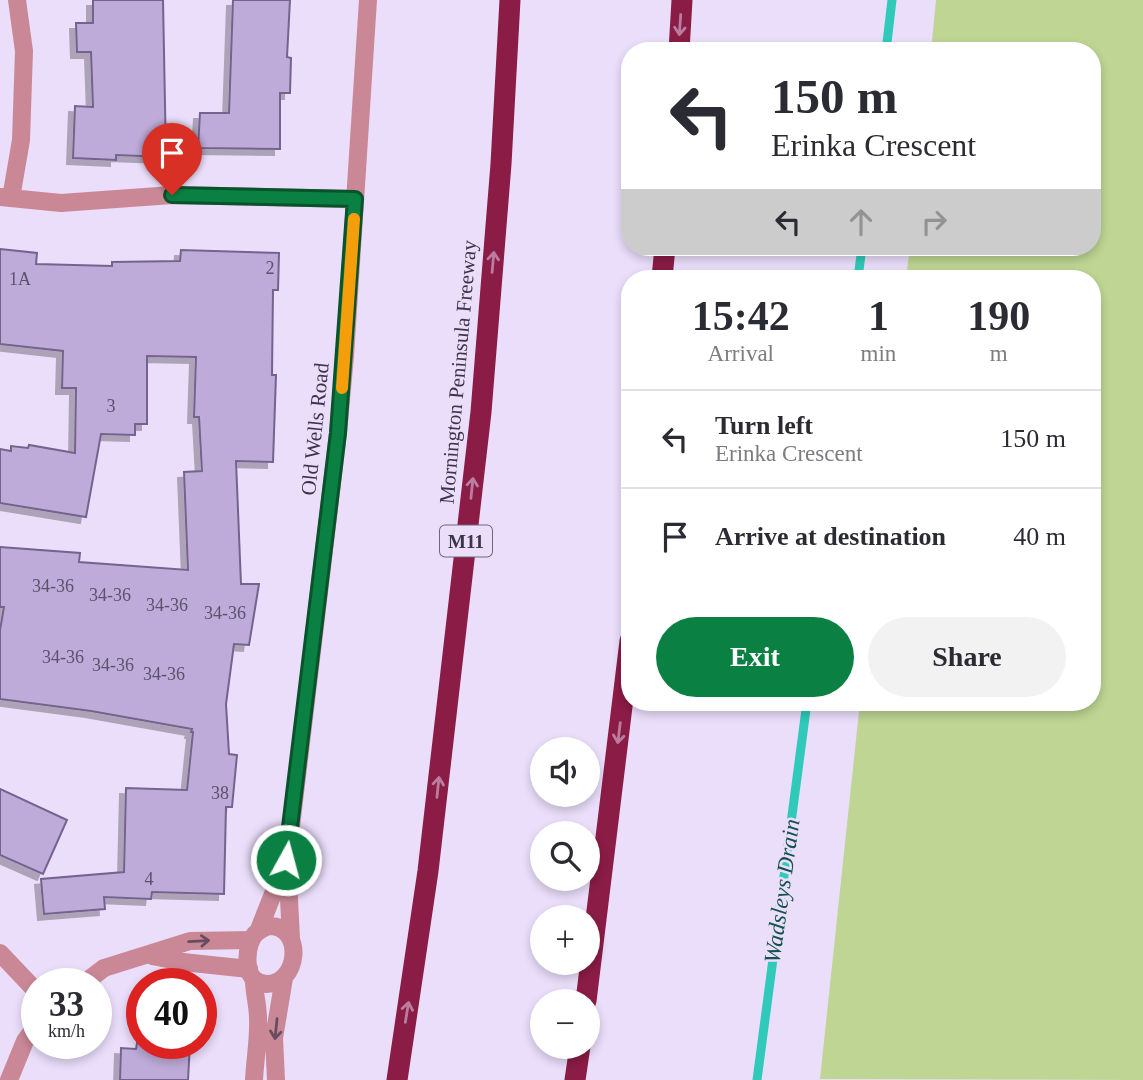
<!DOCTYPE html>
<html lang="en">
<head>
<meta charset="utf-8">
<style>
	body { margin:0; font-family:Georgia,serif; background:#f2f2f3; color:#2b2b33; height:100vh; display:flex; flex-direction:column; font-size:26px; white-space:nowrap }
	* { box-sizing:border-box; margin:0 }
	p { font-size:23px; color:#7c7c81 }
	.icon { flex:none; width:38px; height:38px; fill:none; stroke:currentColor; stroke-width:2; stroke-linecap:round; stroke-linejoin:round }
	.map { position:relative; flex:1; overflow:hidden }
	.sheet { position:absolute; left:621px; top:270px; width:480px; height:441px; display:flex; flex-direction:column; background:#fff; border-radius:28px; box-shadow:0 4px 10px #0003 }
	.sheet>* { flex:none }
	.hud { position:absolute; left:621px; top:42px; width:480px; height:214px; border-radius:28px; box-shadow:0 4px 10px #0003; background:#fff; color:#2b2b33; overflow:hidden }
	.fabs { position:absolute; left:530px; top:737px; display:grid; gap:14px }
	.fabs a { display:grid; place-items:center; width:70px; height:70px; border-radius:50%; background:#fff; box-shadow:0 4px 10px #0003; font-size:35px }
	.speed { position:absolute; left:21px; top:968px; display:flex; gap:14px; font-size:35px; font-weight:700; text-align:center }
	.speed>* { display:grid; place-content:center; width:91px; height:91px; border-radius:50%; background:#fff; box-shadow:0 4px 10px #0003; line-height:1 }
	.speed small { font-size:18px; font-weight:400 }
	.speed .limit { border:10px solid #d22; background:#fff; color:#111 }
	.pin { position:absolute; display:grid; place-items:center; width:60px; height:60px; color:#fff; margin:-72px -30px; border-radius:50% 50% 50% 0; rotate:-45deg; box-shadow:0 0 7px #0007 }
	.pin .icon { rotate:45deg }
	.me { position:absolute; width:77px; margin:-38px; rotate:7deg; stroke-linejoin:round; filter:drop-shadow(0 0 5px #0008) }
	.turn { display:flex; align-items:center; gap:24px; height:147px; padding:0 35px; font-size:32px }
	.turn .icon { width:91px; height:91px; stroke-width:2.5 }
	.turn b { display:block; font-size:49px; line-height:60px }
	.lanes { display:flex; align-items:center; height:66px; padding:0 35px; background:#0003; justify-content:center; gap:35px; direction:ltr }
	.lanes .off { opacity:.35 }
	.eta { display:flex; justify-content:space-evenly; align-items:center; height:119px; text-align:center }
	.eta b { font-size:42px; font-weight:700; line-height:49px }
	.action { display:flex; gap:14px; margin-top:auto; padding:14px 35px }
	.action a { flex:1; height:80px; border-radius:42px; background:#0b8043; color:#fff; font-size:28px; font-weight:700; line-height:80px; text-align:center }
	.action a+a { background:#f2f2f3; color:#2b2b33 }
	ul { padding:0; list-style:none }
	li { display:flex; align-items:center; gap:21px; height:98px; padding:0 35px; border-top:2px solid #e1e1e2 }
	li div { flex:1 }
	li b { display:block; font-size:26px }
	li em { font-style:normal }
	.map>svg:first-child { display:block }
	.green { fill:#bed593 }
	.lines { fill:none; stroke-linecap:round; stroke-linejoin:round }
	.stream { stroke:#31caba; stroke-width:9 }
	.building { fill:#beabd9; stroke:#75638d; stroke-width:2; filter:url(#shadow) }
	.minor { stroke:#ca8897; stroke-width:18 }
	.tertiary { stroke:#ca8897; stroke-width:18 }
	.motorway { stroke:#8b1c45; stroke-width:21 }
	.oneway { stroke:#ba7da0 }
	.oneway2 { stroke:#674d5f }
	.route-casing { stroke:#07532c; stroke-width:18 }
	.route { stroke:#0b8043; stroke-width:12 }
	.slow { stroke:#f59e0b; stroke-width:12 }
	.labels { text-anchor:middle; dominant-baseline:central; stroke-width:5; stroke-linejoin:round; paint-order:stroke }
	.number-label { font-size:18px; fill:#5c526c }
	.shield { fill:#eadefb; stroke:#70677d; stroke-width:2 }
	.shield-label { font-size:19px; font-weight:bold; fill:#3c3447 }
	.street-label { font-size:21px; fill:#3c3447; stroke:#eadefb }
	.water-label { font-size:23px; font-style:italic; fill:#16534c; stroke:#eadefb }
</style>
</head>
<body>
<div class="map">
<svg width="1143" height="1080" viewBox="0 0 1143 1080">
	<defs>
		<filter id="shadow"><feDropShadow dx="-6" dy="6" stdDeviation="0" flood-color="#0004"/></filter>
	</defs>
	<rect width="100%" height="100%" fill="#eadefb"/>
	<path class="green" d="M936 0H1143V1080L820 1079 860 702H1092V278H906L910 247H1092V51H931Z"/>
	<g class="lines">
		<path class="stream" d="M886 51 892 0
			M858 278 862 247
			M757 1080 807 702"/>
	</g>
	<path class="building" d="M93 0H163L166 157 116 155V160L73 158 75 106 93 107 91 52H77L76 23H93Z
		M233 0H290L287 57 291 58 290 93H280V149L198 148 200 113H229Z
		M0 249 37 253 36 264 112 266V262L180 261 181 250 279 253 278 290H273L272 375H276L273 462 236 461 241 584H259L249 645 234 644 226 704 229 754 237 755 232 807H226L224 894 152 892 151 899 104 897 105 909 44 914 41 879 124 872 126 788 187 790 193 732H191L192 729 91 711 0 699V630L4 607H0V547L80 553 79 562 188 570 184 472 202 471 199 417H194L196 357 147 356V424H135V435L101 434 86 517 0 503V449L11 451V446L28 448 29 445 75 453 76 388H62L63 351 0 344Z
		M0 789 67 820 43 874 0 855Z
		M137 1043H190L188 1080H120L121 1048 136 1049Z"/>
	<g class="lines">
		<path class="minor" d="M0 197 61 203 172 195 355 199
			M11 198 21 140 24 51 17 0
			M0 953 37 992
			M152 956 183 962 249 969
			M83 984 104 968 190 941 251 940
			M9 1080 25 1041 37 1025"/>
		<path class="tertiary" d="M269 926C305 926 299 985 266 984 261 983 259 983 255 980 244 971 246 945 255 934 259 930 264 928 269 926Z
			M258 932 284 866
			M291 938 287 860 338 433 345 356 368 0
			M254 1080C255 1059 259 1039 258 1018 258 1005 254 993 254 980
			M276 1080 274 1038 284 978"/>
		<path class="motorway" d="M679 51 682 0
			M662 278 665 247
			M586 1001 630 641
			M397 1080 428 871 481 412 501 164 510 0
			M575 1080 580 1046"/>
	</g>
	<defs><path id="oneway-shaft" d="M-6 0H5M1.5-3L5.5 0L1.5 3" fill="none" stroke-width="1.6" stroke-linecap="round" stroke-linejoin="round" transform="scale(1.75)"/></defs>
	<g class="oneway">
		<use href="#oneway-shaft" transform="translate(680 25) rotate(94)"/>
		<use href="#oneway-shaft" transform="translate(493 262) rotate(-85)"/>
		<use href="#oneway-shaft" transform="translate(472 488) rotate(-84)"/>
		<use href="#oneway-shaft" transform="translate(619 733) rotate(97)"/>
		<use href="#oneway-shaft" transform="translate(438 787) rotate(-84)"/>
		<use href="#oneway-shaft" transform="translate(407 1012) rotate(-81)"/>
	</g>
	<g class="oneway2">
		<use href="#oneway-shaft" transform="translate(199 941) rotate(-3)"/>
		<use href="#oneway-shaft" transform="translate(276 1029) rotate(96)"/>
	</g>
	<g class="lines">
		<g class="route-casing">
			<path id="route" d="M172 195 355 199 338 433 286 860"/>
		</g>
		<use href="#route" class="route"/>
		<path class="slow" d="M342 388 354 219"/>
	</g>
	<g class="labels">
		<g class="number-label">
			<text x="270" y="268">2</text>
			<text x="20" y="279">1A</text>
			<text x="111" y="406">3</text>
			<text x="53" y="586">34-36</text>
			<text x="110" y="595">34-36</text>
			<text x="167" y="605">34-36</text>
			<text x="225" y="613">34-36</text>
			<text x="63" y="657">34-36</text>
			<text x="113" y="665">34-36</text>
			<text x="164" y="674">34-36</text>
			<text x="220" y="793">38</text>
			<text x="149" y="879">4</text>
		</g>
		<rect class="shield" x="440" y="525.5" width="52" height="31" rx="5"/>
		<g class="shield-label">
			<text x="466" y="541">M11</text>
		</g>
		<g class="street-label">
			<text transform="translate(458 372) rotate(-85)">Mornington Peninsula Freeway</text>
			<text transform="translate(315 429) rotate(-84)">Old Wells Road</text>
		</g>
		<g class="water-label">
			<text transform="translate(782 891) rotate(-82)">Wadsleys Drain</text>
		</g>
	</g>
</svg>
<div class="fabs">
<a><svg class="icon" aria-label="sound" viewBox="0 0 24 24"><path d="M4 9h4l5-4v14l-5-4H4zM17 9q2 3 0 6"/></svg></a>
<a><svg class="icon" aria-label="search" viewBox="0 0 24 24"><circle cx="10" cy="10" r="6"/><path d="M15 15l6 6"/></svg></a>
<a>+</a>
<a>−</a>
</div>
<div class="speed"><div>33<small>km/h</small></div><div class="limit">40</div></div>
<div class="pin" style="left:172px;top:195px;background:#d93025"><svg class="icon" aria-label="arrive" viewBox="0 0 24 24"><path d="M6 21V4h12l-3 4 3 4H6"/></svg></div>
<svg class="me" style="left:286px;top:860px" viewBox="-20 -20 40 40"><circle r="17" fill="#0b8043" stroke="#fff" stroke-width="3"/><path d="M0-11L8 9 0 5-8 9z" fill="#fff"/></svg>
<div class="hud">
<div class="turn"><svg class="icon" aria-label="left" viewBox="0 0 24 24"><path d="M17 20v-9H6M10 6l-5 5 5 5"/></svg><div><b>150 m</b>Erinka Crescent</div></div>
<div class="lanes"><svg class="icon" aria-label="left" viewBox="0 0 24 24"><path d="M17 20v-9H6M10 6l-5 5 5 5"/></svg><svg class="icon off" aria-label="ahead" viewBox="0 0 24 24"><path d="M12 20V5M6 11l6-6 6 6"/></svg><svg class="icon off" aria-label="right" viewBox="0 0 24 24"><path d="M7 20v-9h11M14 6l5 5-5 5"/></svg></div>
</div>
<section class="sheet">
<div class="eta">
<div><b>15:42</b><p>Arrival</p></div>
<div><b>1</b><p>min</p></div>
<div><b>190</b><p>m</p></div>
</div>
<ul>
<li><svg class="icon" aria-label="left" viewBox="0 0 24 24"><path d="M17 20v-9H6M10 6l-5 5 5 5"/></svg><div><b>Turn left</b><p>Erinka Crescent</p></div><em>150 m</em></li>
<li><svg class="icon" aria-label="arrive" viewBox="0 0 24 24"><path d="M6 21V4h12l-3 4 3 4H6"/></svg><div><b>Arrive at destination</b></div><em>40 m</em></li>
</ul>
<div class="action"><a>Exit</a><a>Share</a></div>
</section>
</div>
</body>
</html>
